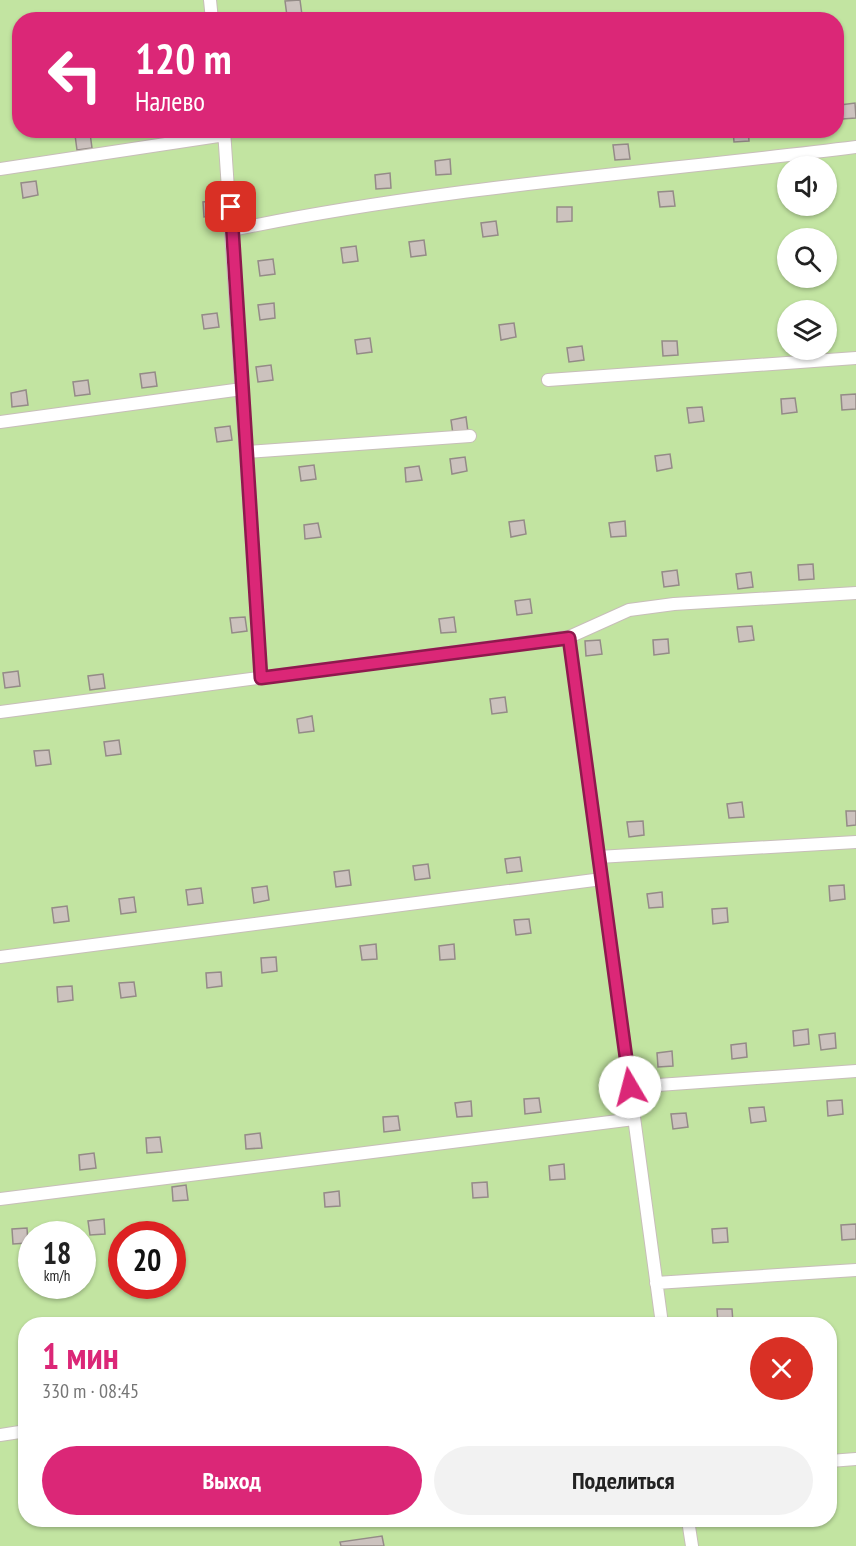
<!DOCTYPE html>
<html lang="ru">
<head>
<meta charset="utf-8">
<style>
	body { margin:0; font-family:"PT Sans Narrow",sans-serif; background:#f2f2f2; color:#222; height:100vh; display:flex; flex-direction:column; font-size:22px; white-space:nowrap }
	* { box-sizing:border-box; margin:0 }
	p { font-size:20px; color:#767676 }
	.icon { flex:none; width:33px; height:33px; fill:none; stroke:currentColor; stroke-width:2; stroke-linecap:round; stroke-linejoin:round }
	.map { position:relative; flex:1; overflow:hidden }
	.details { position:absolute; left:18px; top:1317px; width:819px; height:210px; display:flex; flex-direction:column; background:#fff; border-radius:24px; box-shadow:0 2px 4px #0004 }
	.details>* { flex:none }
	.banner { position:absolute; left:12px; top:12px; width:832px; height:126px; border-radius:24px; box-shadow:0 2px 4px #0004; background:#db2777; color:#fff; overflow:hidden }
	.fabs { position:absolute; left:777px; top:156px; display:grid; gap:12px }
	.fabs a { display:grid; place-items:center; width:60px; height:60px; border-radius:50%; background:#fff; box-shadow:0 2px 4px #0004; font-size:30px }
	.speed { position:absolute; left:18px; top:1221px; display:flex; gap:12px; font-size:30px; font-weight:700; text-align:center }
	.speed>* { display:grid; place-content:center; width:78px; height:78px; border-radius:50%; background:#fff; box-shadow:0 2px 4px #0004; line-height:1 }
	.speed small { font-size:15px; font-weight:400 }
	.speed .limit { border:9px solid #d22; background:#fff; color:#111 }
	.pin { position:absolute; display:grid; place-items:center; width:51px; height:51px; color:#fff; margin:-26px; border-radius:12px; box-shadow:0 3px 9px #0006 }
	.me { position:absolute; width:66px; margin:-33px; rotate:352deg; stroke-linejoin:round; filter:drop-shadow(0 0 4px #0008) }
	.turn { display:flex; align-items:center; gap:21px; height:126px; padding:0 24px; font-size:27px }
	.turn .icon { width:78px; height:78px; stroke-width:2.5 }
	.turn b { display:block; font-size:42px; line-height:51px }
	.round { display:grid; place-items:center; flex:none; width:63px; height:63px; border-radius:32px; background:#f2f2f2 }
	.headline { display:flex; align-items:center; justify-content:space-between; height:102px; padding:0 24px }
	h1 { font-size:36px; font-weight:700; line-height:45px; color:#db2777 }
	.button { display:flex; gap:12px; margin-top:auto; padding:12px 24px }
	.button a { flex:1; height:69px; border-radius:36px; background:#db2777; color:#fff; font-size:24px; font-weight:700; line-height:69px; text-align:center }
	.button a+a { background:#f2f2f2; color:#222 }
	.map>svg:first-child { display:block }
	.green { fill:#c2e4a1; fill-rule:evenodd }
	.building { fill:#ccc2be; stroke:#948b87; stroke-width:1.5 }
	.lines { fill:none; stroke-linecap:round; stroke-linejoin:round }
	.lane-casing { stroke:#c7beb9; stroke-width:14 }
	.lane { stroke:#fff; stroke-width:12 }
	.route-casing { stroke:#8e194d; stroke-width:15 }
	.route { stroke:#db2777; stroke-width:10 }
</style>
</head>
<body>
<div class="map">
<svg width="856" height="1546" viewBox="0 0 856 1546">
	<rect width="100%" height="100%" fill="#f9efea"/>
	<path class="green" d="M0 0H856V1546H0ZM20 20H837V130H20ZM788 166H826V206H788ZM788 238H826V278H788ZM788 310H826V350H788ZM32 1234H82V1286H32ZM122 1234H172V1286H122ZM26 1324H830V1520H26Z"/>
	<path class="building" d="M300 0 302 15 287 16 285 1Z
		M855 103 856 118 842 119 840 105Z
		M733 130H748L749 141 734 142Z
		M90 133 92 148 77 150 75 135Z
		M628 144 630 159 615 160 613 145Z
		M450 159 451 174 436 175 435 161Z
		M390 173 391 188 376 189 375 175Z
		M36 181 38 195 23 198 21 183Z
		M673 191 675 206 660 207 658 192Z
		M218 200 220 215 204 217 203 202Z
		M557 207H572V221L557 222Z
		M496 221 498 235 483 237 481 223Z
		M424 240 426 255 411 257 409 242Z
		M356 246 358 261 343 263 341 248Z
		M273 259 275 274 260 276 258 261Z
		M274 303 275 318 260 320 258 305Z
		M217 313 219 327 204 329 202 315Z
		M514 323 516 337 501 340 499 325Z
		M370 338 372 352 357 354 355 340Z
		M662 341H677L678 355 663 356Z
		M582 346 584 360 569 362 567 348Z
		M271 365 273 380 258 382 256 367Z
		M155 372 157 386 142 388 140 374Z
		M88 380 90 394 75 396 73 382Z
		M26 390 28 405 12 407 11 393Z
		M856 394V409L842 410 841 395Z
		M795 398 797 412 782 414 781 399Z
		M702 407 704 421 689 423 687 408Z
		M466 417 468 432 453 434 451 420Z
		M230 426 232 440 217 442 215 428Z
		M670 454 672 468 657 471 655 456Z
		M465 457 467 471 452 474 450 459Z
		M314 465 316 479 301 481 299 467Z
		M419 466 422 480 406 482 405 468Z
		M524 520 526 534 511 537 509 522Z
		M625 521 626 536 611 537 609 523Z
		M318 523 321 537 305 539 304 525Z
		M813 564 814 579 799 580 798 565Z
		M677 570 679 585 664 587 662 572Z
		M751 572 753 587 738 589 736 574Z
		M530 599 532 613 517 615 515 601Z
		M245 617 247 631 232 633 230 618Z
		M454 617 456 632 441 633 439 619Z
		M752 626 754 640 739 642 737 627Z
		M668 639 669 653 654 655 653 640Z
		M600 640 602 654 586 656 585 641Z
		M18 671 20 686 5 688 3 673Z
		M103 674 105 688 90 690 88 676Z
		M505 697 507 712 492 714 490 699Z
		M312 716 314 731 299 733 297 719Z
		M119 740 121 754 106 756 104 742Z
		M49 750 51 764 36 766 34 751Z
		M742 802 744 817 729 818 727 804Z
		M846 811H856V825L847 826Z
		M643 821 644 835 629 837 627 822Z
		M520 857 522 871 507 873 505 859Z
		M428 864 430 878 415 880 413 866Z
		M349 870 351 885 336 887 334 872Z
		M844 885 845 899 830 901 829 886Z
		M267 886 269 900 254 903 252 888Z
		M201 888 203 903 188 905 186 890Z
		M662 892 663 907 649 908 647 894Z
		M134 897 136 912 121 914 119 899Z
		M67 906 69 921 54 923 52 908Z
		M727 908 728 922 713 924 712 909Z
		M529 919 531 933 516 935 514 920Z
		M376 944 377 959 362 960 360 946Z
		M454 944 455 959 440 960 439 946Z
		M276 957 277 971 262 973 261 958Z
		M221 972 222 986 207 988 206 973Z
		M134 982 136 996 121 998 119 983Z
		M72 986 73 1000 58 1002 57 987Z
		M808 1029 809 1044 794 1046 793 1031Z
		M835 1033 836 1048 821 1050 819 1035Z
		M746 1043 747 1057 732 1059 731 1045Z
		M672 1051 673 1066 658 1067 657 1053Z
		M539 1098 541 1112 525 1114 524 1099Z
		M842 1100 843 1114 828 1116 827 1101Z
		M471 1101 472 1116 457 1117 455 1103Z
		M764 1107 766 1121 751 1123 749 1108Z
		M686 1113 688 1127 673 1129 671 1114Z
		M398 1116 400 1130 384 1132 383 1117Z
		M260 1133 262 1148 246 1149 245 1135Z
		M160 1137 162 1152 147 1153 146 1138Z
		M94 1153 96 1168 80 1170 79 1155Z
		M564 1164 565 1179 550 1180 549 1166Z
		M487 1182 488 1197 473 1198 472 1183Z
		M186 1185 188 1200 173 1201 172 1187Z
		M339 1191 340 1206 325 1207 324 1193Z
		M104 1219 105 1234 90 1235 88 1221Z
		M856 1224V1239L842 1240 841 1225Z
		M27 1228 28 1243 13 1244 12 1229Z
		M727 1228 728 1242 713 1243 712 1229Z
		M717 1309H732L733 1323 718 1324Z
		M503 1318V1324H488V1320Z
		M382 1536 384 1546H341L340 1542Z"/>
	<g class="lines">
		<g class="lane-casing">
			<path id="lane" d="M210 0 212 20
				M224 130 261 678
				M0 169 225 135
				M232 230C438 187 648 173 856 147
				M548 380 856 358
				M0 422 242 389
				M246 452 470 436
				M569 637 662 1324
				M0 712 569 637 629 610 674 604 856 593
				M598 857 856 842
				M0 957 602 879
				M630 1087 856 1071
				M0 1199 634 1119
				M656 1283 856 1270
				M0 1435 26 1431
				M830 1461 856 1459
				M688 1520 692 1546"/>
		</g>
		<use href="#lane" class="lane"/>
	</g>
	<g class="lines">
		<g class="route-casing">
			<path id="route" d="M231 207 261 678 569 638 630 1087"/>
		</g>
		<use href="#route" class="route"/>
	</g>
</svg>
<div class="fabs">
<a><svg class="icon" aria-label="sound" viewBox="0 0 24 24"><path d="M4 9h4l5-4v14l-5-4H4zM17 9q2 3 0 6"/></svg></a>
<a><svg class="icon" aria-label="search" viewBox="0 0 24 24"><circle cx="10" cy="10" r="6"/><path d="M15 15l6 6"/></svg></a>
<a><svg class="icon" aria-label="layers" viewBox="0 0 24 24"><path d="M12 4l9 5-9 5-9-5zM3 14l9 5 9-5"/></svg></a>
</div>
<div class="speed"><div>18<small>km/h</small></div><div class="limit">20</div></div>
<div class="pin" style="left:231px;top:207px;background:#d93025"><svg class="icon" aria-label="arrive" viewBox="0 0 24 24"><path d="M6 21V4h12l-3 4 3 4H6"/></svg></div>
<svg class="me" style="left:630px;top:1087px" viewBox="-20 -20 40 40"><circle r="19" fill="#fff"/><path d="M0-13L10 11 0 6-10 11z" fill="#db2777"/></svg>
<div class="banner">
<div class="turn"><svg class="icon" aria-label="left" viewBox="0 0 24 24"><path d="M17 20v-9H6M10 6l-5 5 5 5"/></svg><div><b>120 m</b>Налево</div></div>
</div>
<section class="details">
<div class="headline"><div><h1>1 мин</h1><p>330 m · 08:45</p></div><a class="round" style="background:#d93025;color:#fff"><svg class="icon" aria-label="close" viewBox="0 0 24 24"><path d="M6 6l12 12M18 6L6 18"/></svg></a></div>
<div class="button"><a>Выход</a><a>Поделиться</a></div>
</section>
</div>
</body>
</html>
